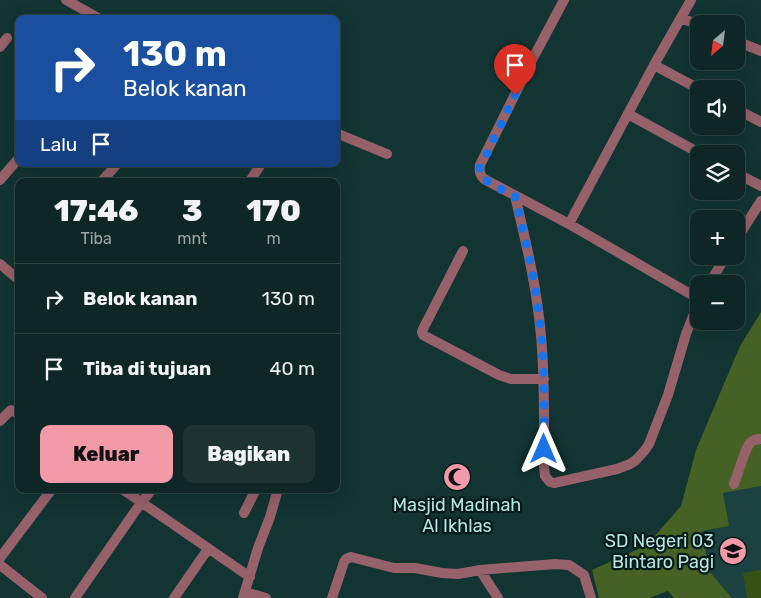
<!DOCTYPE html>
<html lang="id">
<head>
<meta charset="utf-8">
<style>
	body { margin:0; font-family:Rubik,sans-serif; background:#1c3332; color:#f1f3f6; height:100vh; display:flex; flex-direction:column; font-size:19px; white-space:nowrap }
	* { box-sizing:border-box; margin:0 }
	p { font-size:16px; color:#9ba5a7 }
	.icon { flex:none; width:28px; height:28px; fill:none; stroke:currentColor; stroke-width:2; stroke-linecap:round; stroke-linejoin:round }
	.map { position:relative; flex:1; overflow:hidden }
	.panel { position:absolute; left:15px; top:178px; width:325px; height:315px; display:flex; flex-direction:column; background:#0e2726; border-radius:10px; box-shadow:0 5px 20px #0002,0 0 0 1px #2e4443 }
	.panel>* { flex:none }
	.banner { position:absolute; left:15px; top:15px; width:325px; height:152px; border-radius:10px; box-shadow:0 5px 20px #0002,0 0 0 1px #2e4443; background:#1a4fa0; color:#fff; overflow:hidden }
	.needle { width:32px; rotate:208deg }
	.fabs { position:absolute; left:690px; top:15px; display:grid; gap:10px }
	.fabs a { display:grid; place-items:center; width:55px; height:55px; border-radius:10px; background:#0e2726; box-shadow:0 5px 20px #0002,0 0 0 1px #2e4443; font-size:25px }
	.pin { position:absolute; display:grid; place-items:center; width:42px; height:42px; color:#fff; margin:-51px -21px; border-radius:50% 50% 50% 0; rotate:-45deg; box-shadow:0 0 5px #0007 }
	.pin .icon { rotate:45deg }
	.me { position:absolute; width:55px; margin:-28px; rotate:0deg; stroke-linejoin:round; filter:drop-shadow(0 0 4px #0008) }
	.turn { display:flex; align-items:center; gap:18px; height:105px; padding:0 25px; font-size:22px }
	.turn .icon { width:65px; height:65px; stroke-width:2.5 }
	.turn b { display:block; font-size:35px; line-height:42px }
	.then { display:flex; align-items:center; height:48px; padding:0 25px; background:#0003; gap:10px; font-size:19px }
	.eta { display:flex; justify-content:space-evenly; align-items:center; height:85px; text-align:center }
	.eta b { font-size:30px; font-weight:800; line-height:35px }
	.action { display:flex; gap:10px; margin-top:auto; padding:10px 25px }
	.action a { flex:1; height:58px; border-radius:10px; background:#f39aa8; color:#111; font-size:20px; font-weight:800; line-height:58px; text-align:center }
	.action a+a { background:#1c3332; color:#f1f3f6 }
	ul { padding:0; list-style:none }
	li { display:flex; align-items:center; gap:15px; height:70px; padding:0 25px; border-top:1px solid #2e4443 }
	li div { flex:1 }
	li b { display:block; font-size:19px }
	li em { font-style:normal }
	.map>svg:first-child { display:block }
	.built { fill:#1b4240 }
	.green { fill:#375114 }
	.forest { fill:#466124 }
	.lines { fill:none; stroke-linecap:round; stroke-linejoin:round }
	.minor { stroke:#976169; stroke-width:10 }
	.route { stroke:#1a73e8; stroke-width:9; stroke-dasharray:0 16.2 }
	.labels { text-anchor:middle; dominant-baseline:central; stroke-width:4.5; stroke-linejoin:round; paint-order:stroke }
	.poi-label { font-size:18px; fill:#b5e5e1; stroke:#031a19 }
</style>
</head>
<body>
<div class="map">
<svg width="761" height="598" viewBox="0 0 761 598">
	<rect width="100%" height="100%" fill="#123432"/>
	<path class="built" d="M761 486V598H732L709 571 702 531 728 526 723 493Z"/>
	<path class="green" d="M761 570V598H747L743 573Z"/>
	<path class="forest" d="M761 312V486L723 493 729 526 702 531 709 571 732 598H674L668 591 649 598H599L592 570 647 545 681 506 696 450 740 346Z"/>
	<g class="lines">
		<path class="minor" d="M66 0 100 19
			M564 0 532 60 480 165C479 172 480 175 484 179L569 224 699 299
			M681 18 699 25
			M736 41 761 51
			M0 47 7 38
			M654 65 699 89
			M736 109 761 122
			M628 114 701 154
			M336 133 387 154
			M736 173 761 186
			M0 180 19 158
			M102 181 117 164
			M250 181 261 164
			M515 196C526 242 537 288 541 336 545 379 544 423 544 467L545 476 550 482 554 483 617 469 630 464 636 460 645 450 649 444 668 395 686 334 699 301
			M569 224 654 65 691 0
			M736 240 761 201
			M463 251 423 329 422 332 423 335 499 375 511 379H544
			M0 264 19 280
			M709 284 726 256
			M0 421 11 410 19 414
			M734 484C738 474 744 451 750 443 753 440 757 439 761 439
			M122 489 250 577
			M244 513 256 489
			M0 558 52 489
			M0 565 42 598
			M480 570 498 598
			M245 592 266 598
			M75 598 136 510 152 489
			M174 598 208 549
			M243 598 258 548 270 517 278 489
			M332 598 344 562 346 559 351 557 394 568H415L442 573 458 574 480 570 555 564 569 565 584 575 591 598"/>
	</g>
	<g class="lines">
		<path class="route" d="M515 95 479 170C481 182 504 190 515 196 526 242 537 287 541 334 545 372 544 411 544 449"/>
	</g>
	<defs>
		<g id="mosque-disc" transform="scale(1.4375)"><circle r="9.5" fill="#f39aa8" stroke="#031a19"/><path d="M3.5-4.9A6 6 0 1 0 3.5 4.9A5 5 0 1 1 3.5-4.9Z" fill="#111"/></g>
		<g id="school-disc" transform="scale(1.4375)"><circle r="9.5" fill="#f39aa8" stroke="#031a19"/><path d="M0-5L7-2L0 1L-7-2ZM-4 1L0 2.5L4 1V4Q0 6-4 4Z" fill="#111"/></g>
	</defs>
	<g fill-rule="evenodd">
		<use href="#mosque-disc" x="457" y="477"/>
		<use href="#school-disc" x="733" y="551"/>
	</g>
	<g class="labels">
		<g class="poi-label">
			<text x="457" y="505">Masjid Madinah<tspan x="457" dy="21">Al Ikhlas</tspan></text>
			<text x="714" y="541" text-anchor="end">SD Negeri 03<tspan x="714" dy="21">Bintaro Pagi</tspan></text>
		</g>
	</g>
</svg>
<div class="fabs">
<a><svg class="needle" viewBox="-14 -14 28 28"><path d="M0-13l5 13h-10z" fill="#e53935"/><path d="M0 13l5-13h-10z" fill="#9ba5a7"/></svg></a>
<a><svg class="icon" aria-label="sound" viewBox="0 0 24 24"><path d="M4 9h4l5-4v14l-5-4H4zM17 9q2 3 0 6"/></svg></a>
<a><svg class="icon" aria-label="layers" viewBox="0 0 24 24"><path d="M12 4l9 5-9 5-9-5zM3 14l9 5 9-5"/></svg></a>
<a>+</a>
<a>−</a>
</div>
<div class="pin" style="left:515px;top:95px;background:#d93025"><svg class="icon" aria-label="arrive" viewBox="0 0 24 24"><path d="M6 21V4h12l-3 4 3 4H6"/></svg></div>
<svg class="me" style="left:544px;top:449px" viewBox="-20 -20 40 40"><path d="M0-17L14 15 0 8-14 15z" fill="#1a73e8" stroke="#fff" stroke-width="4"/></svg>
<div class="banner">
<div class="turn"><svg class="icon" aria-label="right" viewBox="0 0 24 24"><path d="M7 20v-9h11M14 6l5 5-5 5"/></svg><div><b>130 m</b>Belok kanan</div></div>
<div class="then">Lalu<svg class="icon" aria-label="arrive" viewBox="0 0 24 24"><path d="M6 21V4h12l-3 4 3 4H6"/></svg></div>
</div>
<section class="panel">
<div class="eta">
<div><b>17:46</b><p>Tiba</p></div>
<div><b>3</b><p>mnt</p></div>
<div><b>170</b><p>m</p></div>
</div>
<ul>
<li><svg class="icon" aria-label="right" viewBox="0 0 24 24"><path d="M7 20v-9h11M14 6l5 5-5 5"/></svg><div><b>Belok kanan</b></div><em>130 m</em></li>
<li><svg class="icon" aria-label="arrive" viewBox="0 0 24 24"><path d="M6 21V4h12l-3 4 3 4H6"/></svg><div><b>Tiba di tujuan</b></div><em>40 m</em></li>
</ul>
<div class="action"><a>Keluar</a><a>Bagikan</a></div>
</section>
</div>
</body>
</html>
